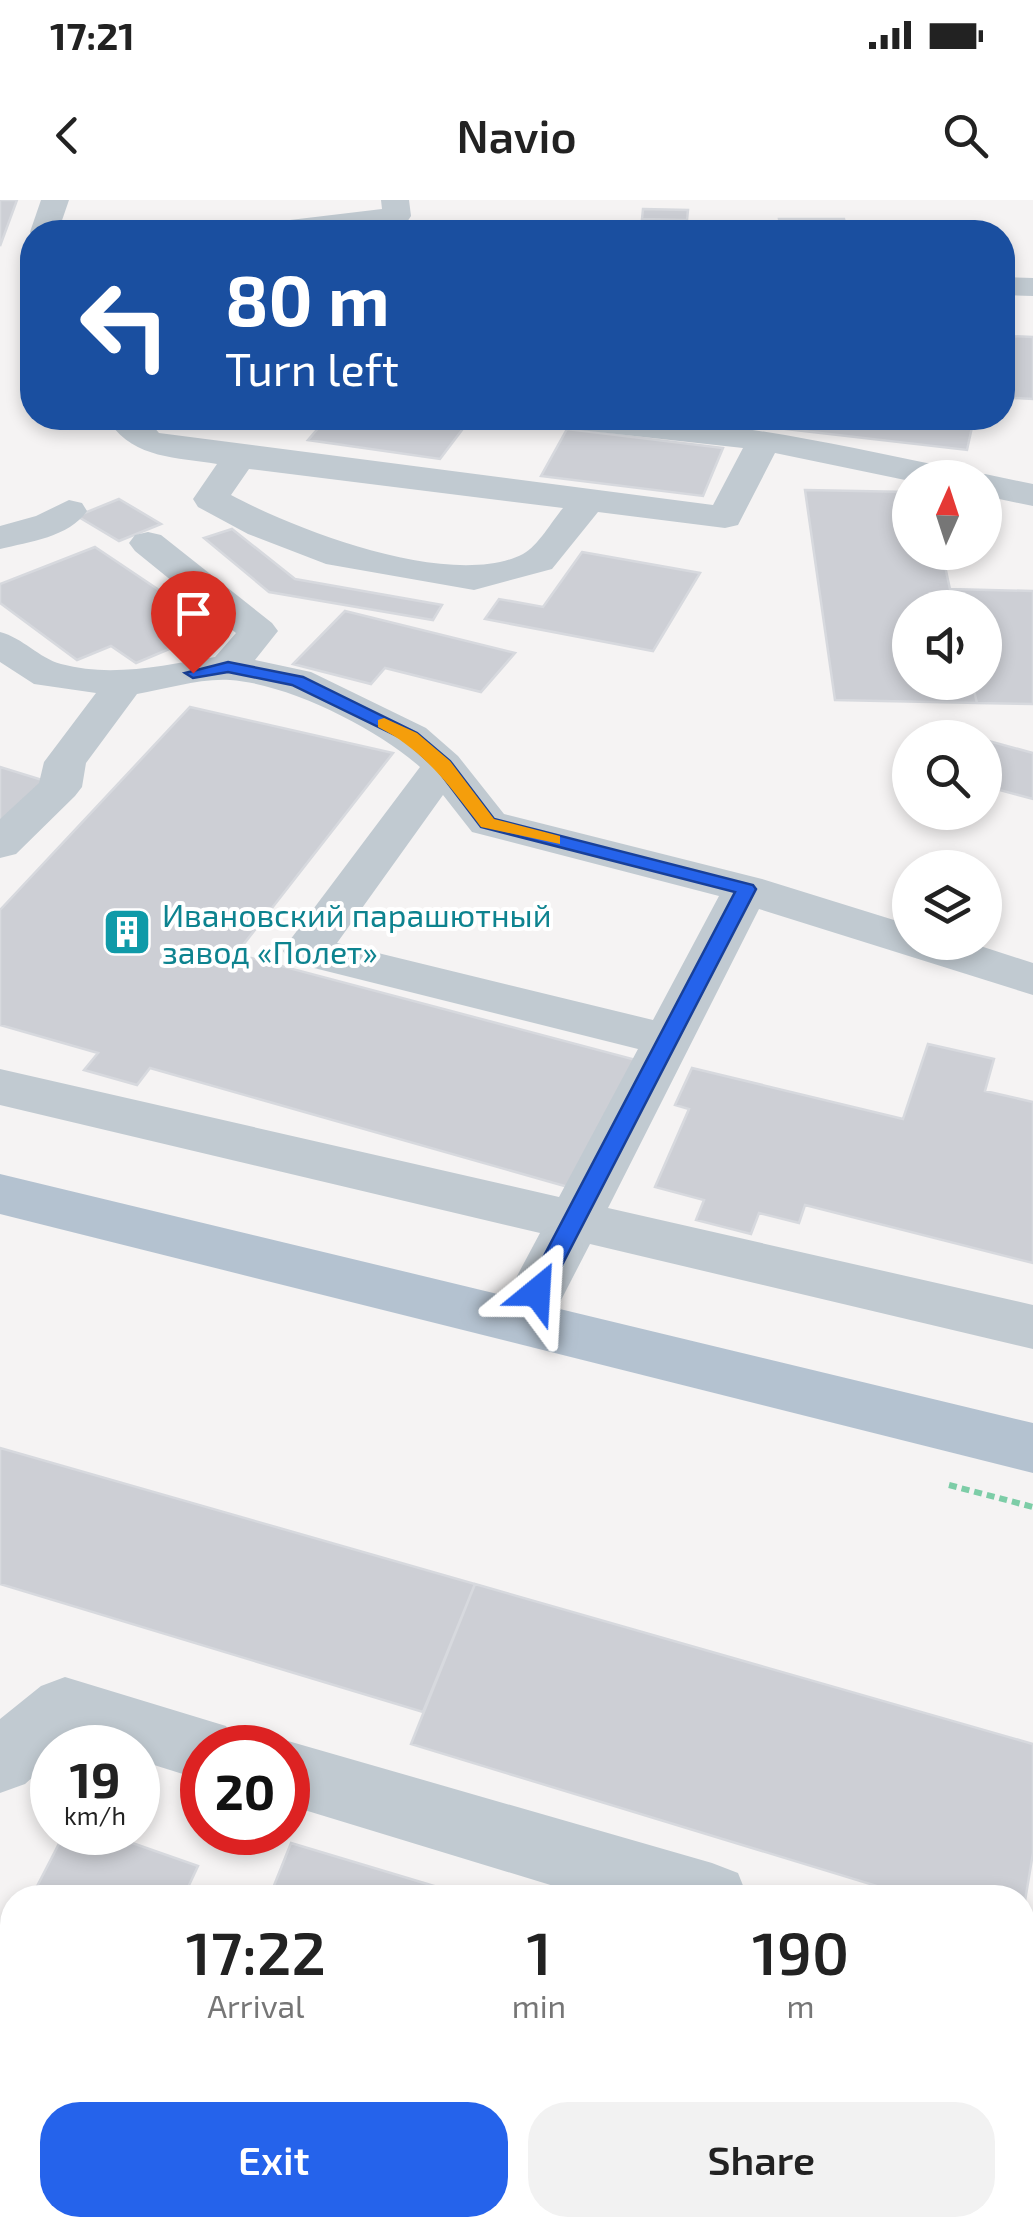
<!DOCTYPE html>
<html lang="en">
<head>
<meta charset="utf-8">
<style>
	body { margin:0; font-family:"Exo 2",sans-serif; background:#f2f2f2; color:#222; height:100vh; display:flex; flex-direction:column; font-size:38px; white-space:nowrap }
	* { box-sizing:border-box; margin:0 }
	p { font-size:32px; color:#767676 }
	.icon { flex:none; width:55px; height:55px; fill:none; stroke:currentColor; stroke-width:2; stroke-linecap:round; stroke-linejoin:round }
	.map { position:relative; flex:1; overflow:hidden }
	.panel { position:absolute; left:0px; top:1685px; width:1035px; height:352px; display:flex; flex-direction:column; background:#fff; border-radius:40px 40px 0 0; box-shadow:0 5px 15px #0003 }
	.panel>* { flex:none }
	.guide { position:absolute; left:20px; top:20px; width:995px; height:210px; border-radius:40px; box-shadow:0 5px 15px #0003; background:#1a4fa0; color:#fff; overflow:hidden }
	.needle { width:65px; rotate:3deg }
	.tools { position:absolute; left:892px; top:260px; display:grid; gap:20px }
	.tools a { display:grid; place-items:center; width:110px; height:110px; border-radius:50%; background:#fff; box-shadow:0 5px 15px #0003; font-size:50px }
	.speed { position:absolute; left:30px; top:1525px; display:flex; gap:20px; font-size:50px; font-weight:700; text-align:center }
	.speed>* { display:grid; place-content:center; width:130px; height:130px; border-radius:50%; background:#fff; box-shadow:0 5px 15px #0003; line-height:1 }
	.speed small { font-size:25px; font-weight:400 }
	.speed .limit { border:15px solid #d22; background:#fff; color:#111 }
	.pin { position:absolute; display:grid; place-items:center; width:85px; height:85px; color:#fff; margin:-102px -42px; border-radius:50% 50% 50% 0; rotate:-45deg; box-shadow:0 0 10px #0007 }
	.pin .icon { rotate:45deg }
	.me { position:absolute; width:110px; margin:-55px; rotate:27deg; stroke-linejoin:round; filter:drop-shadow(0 0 8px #0008) }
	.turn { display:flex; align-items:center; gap:35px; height:210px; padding:0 40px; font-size:45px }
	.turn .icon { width:130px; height:130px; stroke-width:2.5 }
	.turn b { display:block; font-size:70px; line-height:85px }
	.eta { display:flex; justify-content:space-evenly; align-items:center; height:170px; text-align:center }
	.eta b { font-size:60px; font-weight:600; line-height:70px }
	.button { display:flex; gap:20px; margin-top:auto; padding:20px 40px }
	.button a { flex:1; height:115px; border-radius:40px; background:#2563eb; color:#fff; font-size:40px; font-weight:600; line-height:115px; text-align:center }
	.button a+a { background:#f2f2f2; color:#222 }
	.status { display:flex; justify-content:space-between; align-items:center; height:70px; padding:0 50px; background:#fff; direction:ltr }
	.status svg { height:28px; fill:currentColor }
	header { display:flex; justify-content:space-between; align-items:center; height:130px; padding:0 40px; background:#fff; font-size:45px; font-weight:600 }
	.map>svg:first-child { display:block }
	.building { fill:#cdcfd5; stroke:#d7d9de; stroke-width:2.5 }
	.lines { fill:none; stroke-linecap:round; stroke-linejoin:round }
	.path { stroke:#7dcda7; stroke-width:6; stroke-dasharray:8 5; stroke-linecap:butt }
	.minor { fill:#c1cad1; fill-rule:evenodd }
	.major { fill:#b4c2d0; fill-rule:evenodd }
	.route { fill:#2563eb; stroke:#184099; stroke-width:2.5 }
	.slow { fill:#f59e0b }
	.labels { text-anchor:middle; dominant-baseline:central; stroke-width:8; stroke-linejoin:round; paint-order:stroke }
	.culture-label { font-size:32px; fill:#0d838f; stroke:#fff; text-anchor:start }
</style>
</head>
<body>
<div class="status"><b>17:21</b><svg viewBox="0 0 49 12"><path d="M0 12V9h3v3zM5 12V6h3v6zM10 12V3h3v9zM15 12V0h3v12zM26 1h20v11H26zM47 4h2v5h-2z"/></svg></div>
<header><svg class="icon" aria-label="back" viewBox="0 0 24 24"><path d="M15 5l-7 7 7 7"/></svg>Navio<svg class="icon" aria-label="search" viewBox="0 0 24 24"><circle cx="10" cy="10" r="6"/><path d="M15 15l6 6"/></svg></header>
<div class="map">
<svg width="1033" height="2036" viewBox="0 0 1033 2036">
	<rect width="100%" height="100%" fill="#f5f3f3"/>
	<path class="building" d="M0 0H17L0 46Z
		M643 9 688 10 687 20 642 19Z
		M779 19H844L847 32H781Z
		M1006 136 1033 137V199L1014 198Z
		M327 218H405L465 226 440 259 308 240Z
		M736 218H974L967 250 733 223Z
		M567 229 723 248 703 296 541 276Z
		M805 290 910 292V352H942L954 408H910V482H972L977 503 835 500Z
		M119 299 161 324 119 341 77 316Z
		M232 329 295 379 442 405 433 420 269 392 204 338Z
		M95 347 217 429 136 463 111 446 77 460 0 403V384Z
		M582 352 700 373 653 451 485 419 499 399 543 407Z
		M950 389 1033 391V504L977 503 972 482H985V408H954Z
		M345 411 515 453 481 492 385 468 371 484 293 464Z
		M190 507 393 553 236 754 636 860 568 987 150 868 137 885 84 870 98 853 0 825V710Z
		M985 540 1033 553V599L985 586Z
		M0 567 52 583 0 629Z
		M928 844 994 859 985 891 1033 902V1063L805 1005 799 1023 759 1013 751 1034 696 1020 704 1000 655 987 689 909 675 905 692 868 903 919Z
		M0 1248 475 1384 423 1512 0 1384Z
		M475 1384 1033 1544V1653L1022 1719V1698H916L411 1544Z
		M65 1632H101L198 1666 183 1698H31Z
		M291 1643 474 1698H269Z
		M12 1732V1991L0 1986V1756Z
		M806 2025H896L894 2036H840Z"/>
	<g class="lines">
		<path class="path" d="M949 1285 1033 1307"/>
		<path class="minor" d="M41 0H69L58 32H32V36L30 32Z
			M381 0H409L411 16 407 22 397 25 332 32H251L255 26 265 23 382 9Z
			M1002 77 1033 78V96L1002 95Z
			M112 218H146L159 233 713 305 743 248 562 228 550 225 545 218C681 209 814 240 946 267L959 270 963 278H910V281L775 253 738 325 725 328 598 312 552 369 474 390 326 364 248 334 198 307 193 299 217 264C177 257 135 259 110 223ZM249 269 563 308C552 321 538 346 523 354 452 390 298 331 231 295Z
			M985 274 1033 284V306L985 296V278H972Z
			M69 300 82 303 87 311C69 337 29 342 0 349V326L36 316Z
			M148 332 161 335 272 423 278 431 255 460 311 472 426 528 458 556 504 614 762 679 910 725V742H968L1033 763V795L759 709 608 1008 1033 1105V1149L590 1044 542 1137 522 1143 502 1137 493 1121 540 1033 0 905V869L559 997 638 849 290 762 283 751 290 740 420 567C376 528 289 484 230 480 201 478 166 489 137 494L86 563 82 587 75 596 16 654 0 658V619L39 583 44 562 96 493 34 484 0 462V432C23 438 39 458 61 464 112 478 164 465 215 457L236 433 135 351 129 343 135 335ZM443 595 472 632 719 696 653 820 337 743Z
			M65 1477 226 1526 236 1548H202V1580L138 1560V1548H94L75 1542 68 1548H52V1560L25 1584 0 1593V1519L41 1486Z
			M288 1541 712 1663 738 1673 748 1698H593L288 1605V1548H270Z
			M1022 1762 1033 1767V1843L1022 1839Z"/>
		<path class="major" d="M0 974 1033 1223V1273L0 1014Z"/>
	</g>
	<path class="route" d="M228 462 303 477 417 533 450 561 494 619 753 685 756 689 545 1098H528L525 1092 735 692 481 627 437 569 405 540 292 485 228 472 193 478 185 473Z"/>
	<path class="slow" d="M384 518 417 533 450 561 494 619 560 636V644L481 627C450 586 424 550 378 527V520Z"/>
	<defs>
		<g id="building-square" transform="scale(2.5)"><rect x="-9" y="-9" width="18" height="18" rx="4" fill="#0f9aa8" stroke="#fff"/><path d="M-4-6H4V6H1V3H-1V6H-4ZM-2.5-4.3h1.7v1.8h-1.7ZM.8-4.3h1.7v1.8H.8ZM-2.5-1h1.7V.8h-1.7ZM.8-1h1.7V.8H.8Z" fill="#fff"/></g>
	</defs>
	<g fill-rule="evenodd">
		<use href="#building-square" x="127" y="732"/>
	</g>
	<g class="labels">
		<g class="culture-label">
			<text x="162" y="714">Ивановский парашютный<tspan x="162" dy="37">завод «Полет»</tspan></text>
		</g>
	</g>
</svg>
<div class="tools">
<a><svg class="needle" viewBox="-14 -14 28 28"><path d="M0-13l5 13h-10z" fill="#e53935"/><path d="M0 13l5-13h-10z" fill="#767676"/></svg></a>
<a><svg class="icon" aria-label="sound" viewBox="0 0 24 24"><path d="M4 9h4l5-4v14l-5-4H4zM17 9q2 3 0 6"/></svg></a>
<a><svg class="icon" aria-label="search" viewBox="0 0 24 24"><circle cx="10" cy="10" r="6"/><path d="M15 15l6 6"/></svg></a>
<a><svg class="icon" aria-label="layers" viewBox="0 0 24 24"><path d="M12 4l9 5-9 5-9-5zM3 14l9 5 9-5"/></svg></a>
</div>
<div class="speed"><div>19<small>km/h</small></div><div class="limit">20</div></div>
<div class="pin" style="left:193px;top:473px;background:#d93025"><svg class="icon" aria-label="arrive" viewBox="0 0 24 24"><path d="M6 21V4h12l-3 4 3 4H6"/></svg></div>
<svg class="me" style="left:537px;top:1092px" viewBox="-20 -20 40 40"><path d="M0-17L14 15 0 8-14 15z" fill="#2563eb" stroke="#fff" stroke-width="4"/></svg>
<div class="guide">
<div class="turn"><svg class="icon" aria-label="left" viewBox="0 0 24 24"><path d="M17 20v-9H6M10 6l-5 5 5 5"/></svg><div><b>80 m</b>Turn left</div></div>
</div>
<section class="panel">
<div class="eta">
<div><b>17:22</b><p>Arrival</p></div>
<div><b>1</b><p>min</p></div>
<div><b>190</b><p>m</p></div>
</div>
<div class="button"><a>Exit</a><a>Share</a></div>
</section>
</div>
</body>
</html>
